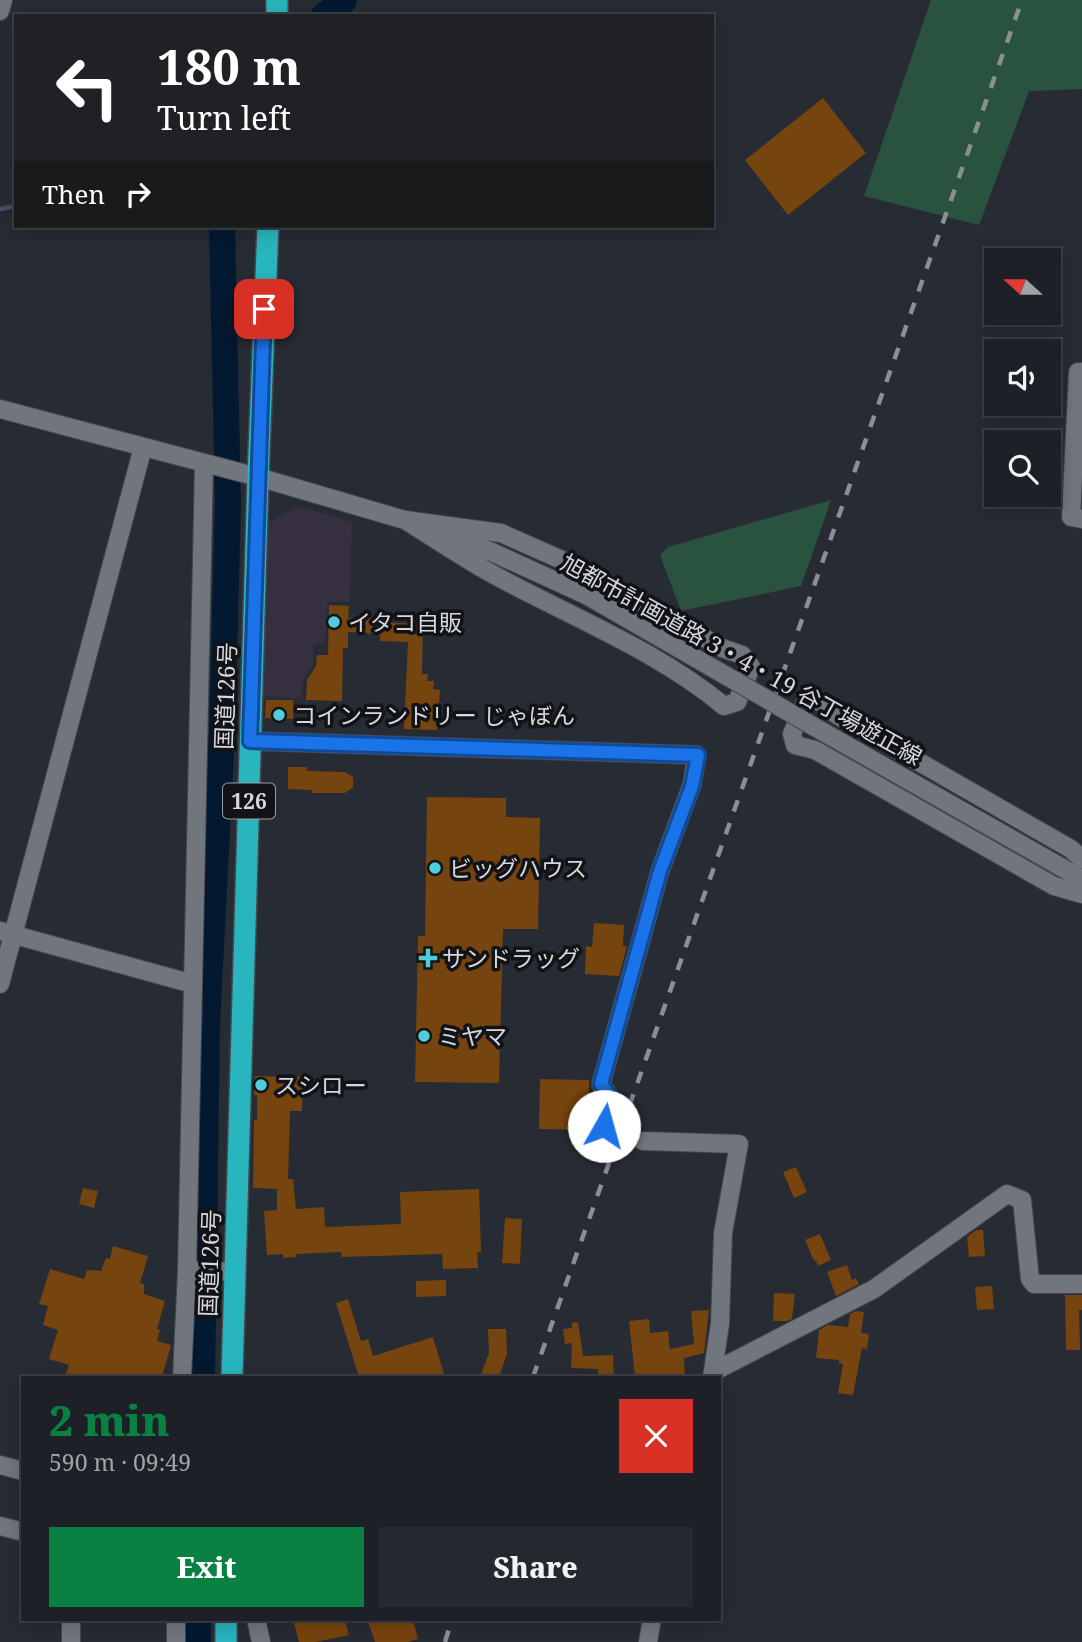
<!DOCTYPE html>
<html lang="en">
<head>
<meta charset="utf-8">
<style>
	body { margin:0; font-family:"Noto Serif","Noto Sans JP",serif; background:#25282e; color:#f1f3f6; height:100vh; display:flex; flex-direction:column; font-size:26px; white-space:nowrap }
	* { box-sizing:border-box; margin:0 }
	p { font-size:23px; color:#a0a3a7 }
	.icon { flex:none; width:38px; height:38px; fill:none; stroke:currentColor; stroke-width:2; stroke-linecap:round; stroke-linejoin:round }
	.map { position:relative; flex:1; overflow:hidden }
	.panel { position:absolute; left:21px; top:1376px; width:700px; height:245px; display:flex; flex-direction:column; background:#1d2026; border-radius:0px; box-shadow:0 4px 18px #0003,0 0 0 2px #3b3e43 }
	.panel>* { flex:none }
	.banner { position:absolute; left:14px; top:14px; width:700px; height:214px; border-radius:0px; box-shadow:0 4px 18px #0003,0 0 0 2px #3b3e43; background:#202124; color:#fff; overflow:hidden }
	.needle { width:46px; rotate:291deg }
	.controls { position:absolute; left:984px; top:248px; display:grid; gap:14px }
	.controls a { display:grid; place-items:center; width:77px; height:77px; border-radius:0px; background:#1d2026; box-shadow:0 4px 18px #0003,0 0 0 2px #3b3e43; font-size:35px }
	.pin { position:absolute; display:grid; place-items:center; width:60px; height:60px; color:#fff; margin:-30px; border-radius:14px; box-shadow:0 4px 10px #0006 }
	.me { position:absolute; width:77px; margin:-38px; rotate:7deg; stroke-linejoin:round; filter:drop-shadow(0 0 5px #0008) }
	.turn { display:flex; align-items:center; gap:24px; height:147px; padding:0 28px; font-size:32px }
	.turn .icon { width:91px; height:91px; stroke-width:2.5 }
	.turn b { display:block; font-size:49px; line-height:60px }
	.then { display:flex; align-items:center; height:66px; padding:0 28px; background:#0003; gap:14px; font-size:26px }
	.round { display:grid; place-items:center; flex:none; width:74px; height:74px; border-radius:0px; background:#25282e }
	.overview { display:flex; align-items:center; justify-content:space-between; height:119px; padding:0 28px }
	h1 { font-size:42px; font-weight:800; line-height:52px; color:#0b8043 }
	.button { display:flex; gap:14px; margin-top:auto; padding:14px 28px }
	.button a { flex:1; height:80px; border-radius:0px; background:#0b8043; color:#fff; font-size:28px; font-weight:800; line-height:80px; text-align:center }
	.button a+a { background:#25282e; color:#f1f3f6 }
	.map>svg:first-child { display:block }
	.commercial { fill:#352f3f }
	.green { fill:#2a533f }
	.lines { fill:none; stroke-linecap:round; stroke-linejoin:round }
	.stream { stroke:#425265; stroke-width:4.5 }
	.river { stroke:#031931; stroke-width:26 }
	.building { fill:#76440e }
	.minor-casing { stroke:#43464d; stroke-width:20 }
	.highway-casing { stroke:#43464d; stroke-width:24 }
	.minor { stroke:#71757e; stroke-width:18 }
	.highway { stroke:#28b5bd; stroke-width:21 }
	.rail { stroke:#8b8e95; stroke-width:4.5; stroke-dasharray:12 12; stroke-linecap:butt }
	.minor-bridge-casing { stroke:#43464d; stroke-width:20; stroke-linecap:butt }
	.minor-bridge { stroke:#71757e; stroke-width:18 }
	.route-casing { stroke:#114b97; stroke-width:18 }
	.route { stroke:#1a73e8; stroke-width:12 }
	.poi-dot { fill:#52cbda; stroke:#121317; stroke-width:2.5 }
	.labels { text-anchor:middle; dominant-baseline:central; stroke-width:7; stroke-linejoin:round; paint-order:stroke }
	.shield { fill:#121317; stroke:#9b9da2; stroke-width:2 }
	.shield-label { font-size:21px; font-weight:bold; fill:#d6d8de }
	.poi-label { font-size:23px; fill:#d6d8de; stroke:#121317; text-anchor:start }
	.street-label { font-size:23px; fill:#d6d8de; stroke:#121317 }
</style>
</head>
<body>
<div class="map">
<svg width="1082" height="1642" viewBox="0 0 1082 1642">
	<rect width="100%" height="100%" fill="#272b33"/>
	<path class="commercial" d="M298 506 352 522 350 602H328L325 644H314L313 665 303 680 302 699 261 696 269 523Z"/>
	<path class="green" d="M931 0H1082V89L1029 91 979 225 864 196Z
		M831 500 801 586 681 611 660 555 668 547Z"/>
	<g class="lines">
		<path class="stream" d="M0 209 16 206"/>
		<path class="river" d="M324 16 344 0
			M202 1377 207 1023 222 735 228 504 222 226
			M198 1642V1619"/>
	</g>
	<path class="building" d="M823 98 866 153 788 215 745 160Z
		M329 605 349 606 348 618H375V622L423 624 422 674H428L427 681H434L433 689 440 690 437 730 404 729 408 642 380 641V634L348 632V648H343L342 701 306 700 307 680 316 666 317 655H328Z
		M266 700H293V719L265 718Z
		M288 767H307V771L345 772 353 777V787L345 793H312V790L288 789Z
		M427 797 506 798V817L540 818 538 929H503L499 1083 415 1082 418 936H425Z
		M594 923 624 925 623 946H627L619 976 585 974 586 946 592 947Z
		M255 1076 303 1077 302 1111H290L288 1179H293L296 1209 324 1207 325 1227 401 1224 400 1192 479 1189 481 1252H477L478 1268 443 1269 442 1254 342 1257 341 1252 296 1254V1257L283 1258V1254L267 1255 264 1211 277 1210V1189L253 1188 254 1120H257V1095H254Z
		M540 1079 589 1080V1130L539 1129Z
		M796 1167 807 1192 794 1198 783 1172Z
		M83 1188 98 1191 94 1208 79 1204Z
		M505 1218 522 1219 520 1264 502 1263Z
		M976 1230H983L985 1256 969 1257 967 1237Z
		M820 1234 831 1260 818 1266 816 1260 814 1261 805 1240Z
		M113 1246 148 1256 140 1283 144 1284V1294L165 1301 157 1329 160 1330 157 1341 171 1345 162 1377H65L69 1365 49 1359 58 1330 43 1325 48 1306 39 1304 50 1269 84 1279 87 1270 101 1271 106 1258 110 1259Z
		M847 1265 852 1280 856 1278 859 1284 836 1296 827 1272Z
		M446 1280V1296L416 1297V1281Z
		M992 1286 994 1309 977 1310 975 1287Z
		M774 1293 795 1294 792 1319 787 1321H773Z
		M1065 1295H1082V1310H1079L1080 1350H1066Z
		M348 1299 361 1341 368 1339 373 1356 433 1337 445 1377H359L336 1303Z
		M709 1310 704 1353 684 1358 685 1377H635L629 1321 649 1319 650 1333 668 1331 670 1349 694 1344 691 1311Z
		M856 1311 864 1312 861 1333 869 1334 867 1349 862 1348 853 1395 838 1393 843 1364 839 1363V1360L816 1358 819 1330 828 1325 848 1327 850 1314Z
		M578 1322 583 1356 613 1355 614 1377H598V1369L571 1368 572 1343 565 1344 563 1329 572 1328V1323Z
		M488 1329H506L507 1354 499 1377H480L489 1353Z
		M293 1619H345L349 1635 315 1642H299Z
		M367 1619H413L418 1639 407 1642H375Z"/>
	<g class="lines">
		<g class="minor-casing">
			<path id="minor" d="M0 11 3 0
				M1082 372H1078L1071 517 1082 519
				M0 409 258 477 415 523
				M405 520 501 533 582 569 722 648 742 655 751 667 737 702 724 706C654 648 566 615 487 571 459 555 432 537 405 520Z
				M441 533 492 552 586 595 737 682
				M811 725 1082 879
				M250 741 697 755 692 785 660 871 601 1084C618 1104 610 1115 599 1137
				M1082 859 1071 849 837 715 815 698 805 703 792 734 795 745 815 750 1054 886 1082 894
				M0 931 193 984
				M0 984 143 447
				M643 1141 739 1144 723 1233 720 1324 712 1377
				M187 1270 235 1272
				M713 1372 874 1289 1007 1194 1022 1200 1030 1279 1034 1284H1082
				M182 1377 187 1270 204 464
				M0 1465 23 1471
				M0 1526 23 1532
				M256 1619 261 1642
				M71 1642V1619
				M176 1642V1619
				M648 1642 652 1619"/>
		</g>
		<g class="highway-casing">
			<path id="highway" d="M277 16V0
				M232 1377 258 477 268 226
				M226 1642V1619"/>
		</g>
		<use href="#minor" class="minor"/>
		<use href="#highway" class="highway"/>
		<path class="rail" d="M533 1377 1022 0
			M445 1642 452 1619"/>
		<g class="minor-bridge-casing">
			<path id="minor-bridge" d="M737 682 811 725"/>
		</g>
		<use href="#minor-bridge" class="minor-bridge"/>
	</g>
	<g class="lines">
		<g class="route-casing">
			<path id="route" d="M264 309 250 741 698 755 692 786 660 871 601 1084C616 1102 611 1105 604 1126"/>
		</g>
		<use href="#route" class="route"/>
	</g>
	<g class="poi-dot">
		<circle cx="334" cy="622" r="7"/>
		<circle cx="279" cy="715" r="7"/>
		<circle cx="435" cy="868" r="7"/>
		<path d="M424.5 947.5h7v7h7v7h-7v7h-7v-7h-7v-7h7z"/>
		<circle cx="424" cy="1036" r="7"/>
		<circle cx="261" cy="1085" r="7"/>
	</g>
	<g class="labels">
		<rect class="shield" x="223" y="783.5" width="52" height="35" rx="5"/>
		<g class="shield-label">
			<text x="249" y="801">126</text>
		</g>
		<g class="poi-label">
			<text x="348" y="622">イタコ自販</text>
			<text x="293" y="715">コインランドリー じゃぼん</text>
			<text x="449" y="868">ビッグハウス</text>
			<text x="442" y="958">サンドラッグ</text>
			<text x="438" y="1036">ミヤマ</text>
			<text x="275" y="1085">スシロー</text>
		</g>
		<g class="street-label">
			<text transform="translate(742 659) rotate(29)">旭都市計画道路 3・4・19 谷丁場遊正線</text>
			<text transform="translate(225 696) rotate(-88)">国道126号</text>
			<text transform="translate(209 1263) rotate(-88)">国道126号</text>
		</g>
	</g>
</svg>
<div class="controls">
<a><svg class="needle" viewBox="-14 -14 28 28"><path d="M0-13l5 13h-10z" fill="#e53935"/><path d="M0 13l5-13h-10z" fill="#a0a3a7"/></svg></a>
<a><svg class="icon" aria-label="sound" viewBox="0 0 24 24"><path d="M4 9h4l5-4v14l-5-4H4zM17 9q2 3 0 6"/></svg></a>
<a><svg class="icon" aria-label="search" viewBox="0 0 24 24"><circle cx="10" cy="10" r="6"/><path d="M15 15l6 6"/></svg></a>
</div>
<div class="pin" style="left:264px;top:309px;background:#d93025"><svg class="icon" aria-label="arrive" viewBox="0 0 24 24"><path d="M6 21V4h12l-3 4 3 4H6"/></svg></div>
<svg class="me" style="left:604px;top:1126px" viewBox="-20 -20 40 40"><circle r="19" fill="#fff"/><path d="M0-13L10 11 0 6-10 11z" fill="#1a73e8"/></svg>
<div class="banner">
<div class="turn"><svg class="icon" aria-label="left" viewBox="0 0 24 24"><path d="M17 20v-9H6M10 6l-5 5 5 5"/></svg><div><b>180 m</b>Turn left</div></div>
<div class="then">Then<svg class="icon" aria-label="right" viewBox="0 0 24 24"><path d="M7 20v-9h11M14 6l5 5-5 5"/></svg></div>
</div>
<section class="panel">
<div class="overview"><div><h1>2 min</h1><p>590 m · 09:49</p></div><a class="round" style="background:#d93025;color:#fff"><svg class="icon" aria-label="close" viewBox="0 0 24 24"><path d="M6 6l12 12M18 6L6 18"/></svg></a></div>
<div class="button"><a>Exit</a><a>Share</a></div>
</section>
</div>
</body>
</html>
